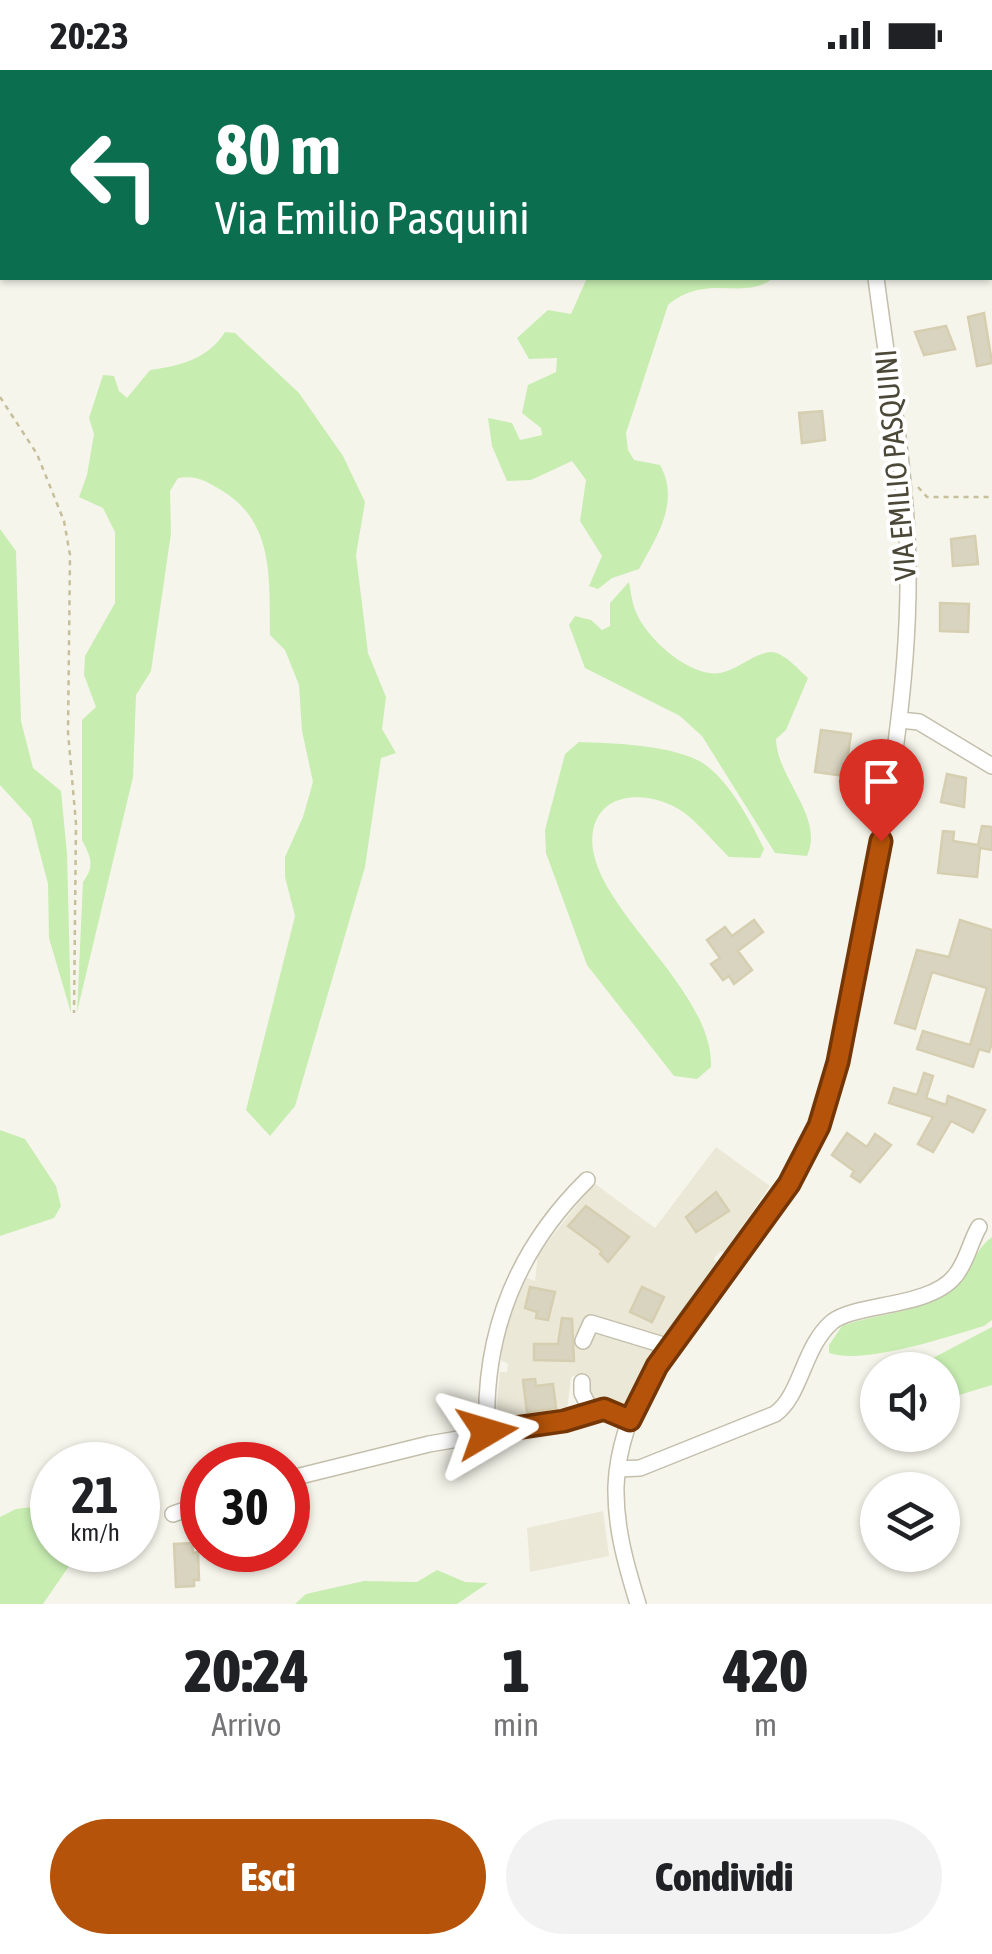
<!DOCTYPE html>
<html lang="it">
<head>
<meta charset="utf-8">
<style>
	body { margin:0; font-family:"Asap Condensed",sans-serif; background:#f2f2f2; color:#202124; height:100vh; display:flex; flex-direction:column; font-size:38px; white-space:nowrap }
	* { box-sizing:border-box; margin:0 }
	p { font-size:32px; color:#757577 }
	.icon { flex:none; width:55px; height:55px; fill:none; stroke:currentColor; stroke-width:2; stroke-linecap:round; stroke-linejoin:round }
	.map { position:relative; height:1534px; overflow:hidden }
	.panel { display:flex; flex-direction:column; background:#fff; flex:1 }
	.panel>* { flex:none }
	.guide { position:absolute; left:0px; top:0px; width:992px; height:210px; box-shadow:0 2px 8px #0004; background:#0b6e4f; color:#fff; overflow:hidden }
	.fabs { position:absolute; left:860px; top:1282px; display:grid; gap:20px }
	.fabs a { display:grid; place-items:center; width:100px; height:100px; border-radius:50%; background:#fff; box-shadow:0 2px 8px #0004; font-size:50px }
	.speed { position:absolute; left:30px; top:1372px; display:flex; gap:20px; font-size:50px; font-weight:700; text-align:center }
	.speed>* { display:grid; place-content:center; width:130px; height:130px; border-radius:50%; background:#fff; box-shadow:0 2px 8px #0004; line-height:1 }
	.speed small { font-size:25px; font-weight:400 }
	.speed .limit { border:15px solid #d22; background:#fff; color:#111 }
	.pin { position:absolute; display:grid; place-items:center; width:85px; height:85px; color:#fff; margin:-102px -42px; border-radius:50% 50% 50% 0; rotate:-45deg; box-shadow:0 0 10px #0007 }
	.pin .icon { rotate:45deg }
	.me { position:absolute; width:110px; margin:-55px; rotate:83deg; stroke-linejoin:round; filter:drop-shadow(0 0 8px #0008) }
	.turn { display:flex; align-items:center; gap:35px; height:210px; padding:0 50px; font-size:45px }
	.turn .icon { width:130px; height:130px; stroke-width:2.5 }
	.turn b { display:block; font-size:70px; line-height:85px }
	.eta { display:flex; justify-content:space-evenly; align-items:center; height:170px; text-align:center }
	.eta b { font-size:60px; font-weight:800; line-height:70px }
	.button { display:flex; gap:20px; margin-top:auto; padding:20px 50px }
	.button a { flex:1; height:115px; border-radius:60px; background:#b45309; color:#fff; font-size:40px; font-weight:800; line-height:115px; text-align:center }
	.button a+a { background:#f2f2f2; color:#202124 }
	.status { display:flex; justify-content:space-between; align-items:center; height:70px; padding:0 50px; background:#fff; direction:ltr }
	.status svg { height:28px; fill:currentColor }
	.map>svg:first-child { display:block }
	.residential { fill:#ebe8d8 }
	.green { fill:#c7edb1 }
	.building { fill:#d9d4bf; stroke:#d5ceb1; stroke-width:2.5 }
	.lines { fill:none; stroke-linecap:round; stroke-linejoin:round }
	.minor-casing { stroke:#c3bfac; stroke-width:18 }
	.path { stroke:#c6bf9c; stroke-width:2.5; stroke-dasharray:5 5; stroke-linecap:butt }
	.minor { stroke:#fff; stroke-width:15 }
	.route-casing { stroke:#753606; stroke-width:25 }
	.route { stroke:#b45309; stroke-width:18 }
	.labels { text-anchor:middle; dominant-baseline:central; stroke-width:8; stroke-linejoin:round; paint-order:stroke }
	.street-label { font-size:30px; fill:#4c4837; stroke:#fff }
</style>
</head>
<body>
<div class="status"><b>20:23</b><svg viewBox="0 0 49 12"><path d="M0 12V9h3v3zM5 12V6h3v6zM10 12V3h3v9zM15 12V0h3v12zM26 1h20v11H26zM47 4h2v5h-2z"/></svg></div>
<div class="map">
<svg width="992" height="1534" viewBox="0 0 992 1534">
	<rect width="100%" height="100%" fill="#f6f5eb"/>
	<path class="residential" d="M716 1077 770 1116 724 1183 721 1181 714 1188 717 1193 665 1265 656 1267 658 1277 624 1338 620 1341 595 1332 576 1305 571 1307 567 1340 557 1341V1346L495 1353 500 1302H507L508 1294 501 1290 503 1262 520 1212 527 1208 535 1211 538 1184 594 1113 655 1158Z
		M603 1441 609 1486 530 1502 527 1458Z"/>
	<path class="green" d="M177 0H540L541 2H181Z
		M587 208H773C745 232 707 202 668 235L626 363 628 380 634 390 660 395C680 431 658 465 639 499L612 508 598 519 589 516 602 486 580 451 586 410 572 391 531 410 507 411 492 376 488 348 512 353 520 370 542 365 541 358 522 343 528 315 556 302 557 288 529 289 517 268 548 240 571 244Z
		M225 262 235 263 299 323 343 386 365 432 356 485 368 583 386 627 382 659 396 683 381 688 365 797 295 1036 270 1066 246 1040 295 846 285 807V787L303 747 313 712 302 661 299 615 285 580 270 565C269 509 275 452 221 420 204 410 197 405 178 408L170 421 171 463 151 601 136 625 133 707 77 942 83 812C95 796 91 787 82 770V650L96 637 84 605 85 586 115 533V462L103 438 79 427 87 405 94 364 89 348 103 305 114 306 119 321 127 328 150 300C180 296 208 289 225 262Z
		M0 459 16 481 21 651 33 698 61 721 67 784 71 943 49 868 48 814 31 749 0 715Z
		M629 512C631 522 632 533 636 542 646 568 690 608 720 603 737 600 753 584 770 582 783 581 799 600 808 608L786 660 776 669C777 709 825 747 807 786L775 783 702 666 680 646 585 598 569 555 575 546 591 550 602 560 610 556V533Z
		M579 672C613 673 680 675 707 696 732 716 750 750 764 779L760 788 729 787C713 772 693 745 673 736 642 721 600 723 593 761 581 831 714 915 711 997L697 1009 674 1006 587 895 546 783 545 760 565 684Z
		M0 1060 25 1069 56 1116 61 1136 54 1148 0 1166Z
		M992 1167V1250L984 1256C946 1267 865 1295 829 1283V1275L842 1256C875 1244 911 1244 941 1226 968 1210 973 1180 992 1167Z
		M992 1257V1315L943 1330 942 1300H910Z
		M32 1437 52 1441V1480H80L43 1534H0V1447L16 1439Z
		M437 1500 465 1512 488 1513 457 1534H295L306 1524 364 1511 417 1512Z"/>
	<path class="building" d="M984 243 992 293 977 296 968 247Z
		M946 256 955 279 924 285 915 262Z
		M822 341 825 370 802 373 799 343Z
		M975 466 978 494 953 496 951 469Z
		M940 533 969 534 968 562 940 561Z
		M821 660 851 664 845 706 815 702Z
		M947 704 966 708 964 737 941 732Z
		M982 756 992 757V780L980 778 977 807 938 803 943 761 954 762 953 771 978 775Z
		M754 850 763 862 738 881 752 900 734 914 729 906 723 910 711 894 720 888 707 870 725 857 732 866Z
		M960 850 992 860V973L989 982 979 979 973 997 917 979 923 961 970 975 987 918 932 902 915 959 895 953 917 880 949 887Z
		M924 1003 933 1006 926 1028 946 1035 948 1026 985 1040 973 1062 951 1051 933 1082 918 1074 933 1047 889 1033 894 1018 917 1025Z
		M847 1063 867 1077 875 1064 891 1075 860 1112 851 1106 854 1101 832 1085Z
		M716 1122 729 1141 696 1162 686 1147Z
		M586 1136 629 1167 608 1192 600 1184 602 1181 568 1156Z
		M530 1217 555 1222 548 1250 536 1248 537 1242 525 1238Z
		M642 1217 664 1227 652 1252 630 1242Z
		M562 1248 572 1249 574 1291 534 1290V1274H558Z
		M535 1309 536 1316 553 1314 556 1338 527 1342 523 1310Z
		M192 1473 193 1483 198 1482 199 1510H194V1516L176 1517 174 1474Z"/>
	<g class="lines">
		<g class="minor-casing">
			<path id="minor" d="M828 0 829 2
				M900 650 919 652 992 696
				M583 1271 591 1253 670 1277
				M582 1312V1323L591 1341
				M487 1362C483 1263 517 1179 587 1110
				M618 1399 640 1398 775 1344C801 1326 803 1277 832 1252 855 1233 930 1238 955 1206 967 1192 970 1172 979 1157
				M288 1409 429 1374 564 1351 591 1341 604 1339 630 1350
				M173 1444 202 1434
				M638 1534C626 1495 615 1457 616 1416 622 1268 794 1160 832 1015 846 964 854 911 864 860 887 739 910 616 908 493 906 398 888 301 876 208"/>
		</g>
		<path class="path" d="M0 327 37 384 64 451 70 485 68 662 76 754 74 943
			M918 417 927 427H992"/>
		<use href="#minor" class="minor"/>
	</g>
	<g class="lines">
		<g class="route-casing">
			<path id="route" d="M487 1362 564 1351 604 1339 630 1350 657 1296 789 1114 819 1056 838 992 881 771"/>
		</g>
		<use href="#route" class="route"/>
	</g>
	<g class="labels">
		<g class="street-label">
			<text transform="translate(895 395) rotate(-95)">VIA EMILIO PASQUINI</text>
		</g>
	</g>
</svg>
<div class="fabs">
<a><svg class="icon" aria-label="sound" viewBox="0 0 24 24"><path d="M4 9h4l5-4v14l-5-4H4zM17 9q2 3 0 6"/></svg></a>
<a><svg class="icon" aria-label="layers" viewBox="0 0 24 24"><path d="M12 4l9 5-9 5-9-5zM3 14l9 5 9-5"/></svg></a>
</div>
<div class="speed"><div>21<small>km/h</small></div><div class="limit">30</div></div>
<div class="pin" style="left:881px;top:771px;background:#d93025"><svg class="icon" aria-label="arrive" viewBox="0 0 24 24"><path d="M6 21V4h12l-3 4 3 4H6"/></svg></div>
<svg class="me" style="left:487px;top:1362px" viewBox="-20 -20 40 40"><path d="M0-17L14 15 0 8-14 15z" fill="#b45309" stroke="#fff" stroke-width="4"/></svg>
<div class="guide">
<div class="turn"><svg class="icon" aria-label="left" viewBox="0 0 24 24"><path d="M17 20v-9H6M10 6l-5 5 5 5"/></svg><div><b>80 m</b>Via Emilio Pasquini</div></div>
</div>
</div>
<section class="panel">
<div class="eta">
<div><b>20:24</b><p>Arrivo</p></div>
<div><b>1</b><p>min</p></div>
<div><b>420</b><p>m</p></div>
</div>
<div class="button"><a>Esci</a><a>Condividi</a></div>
</section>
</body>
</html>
